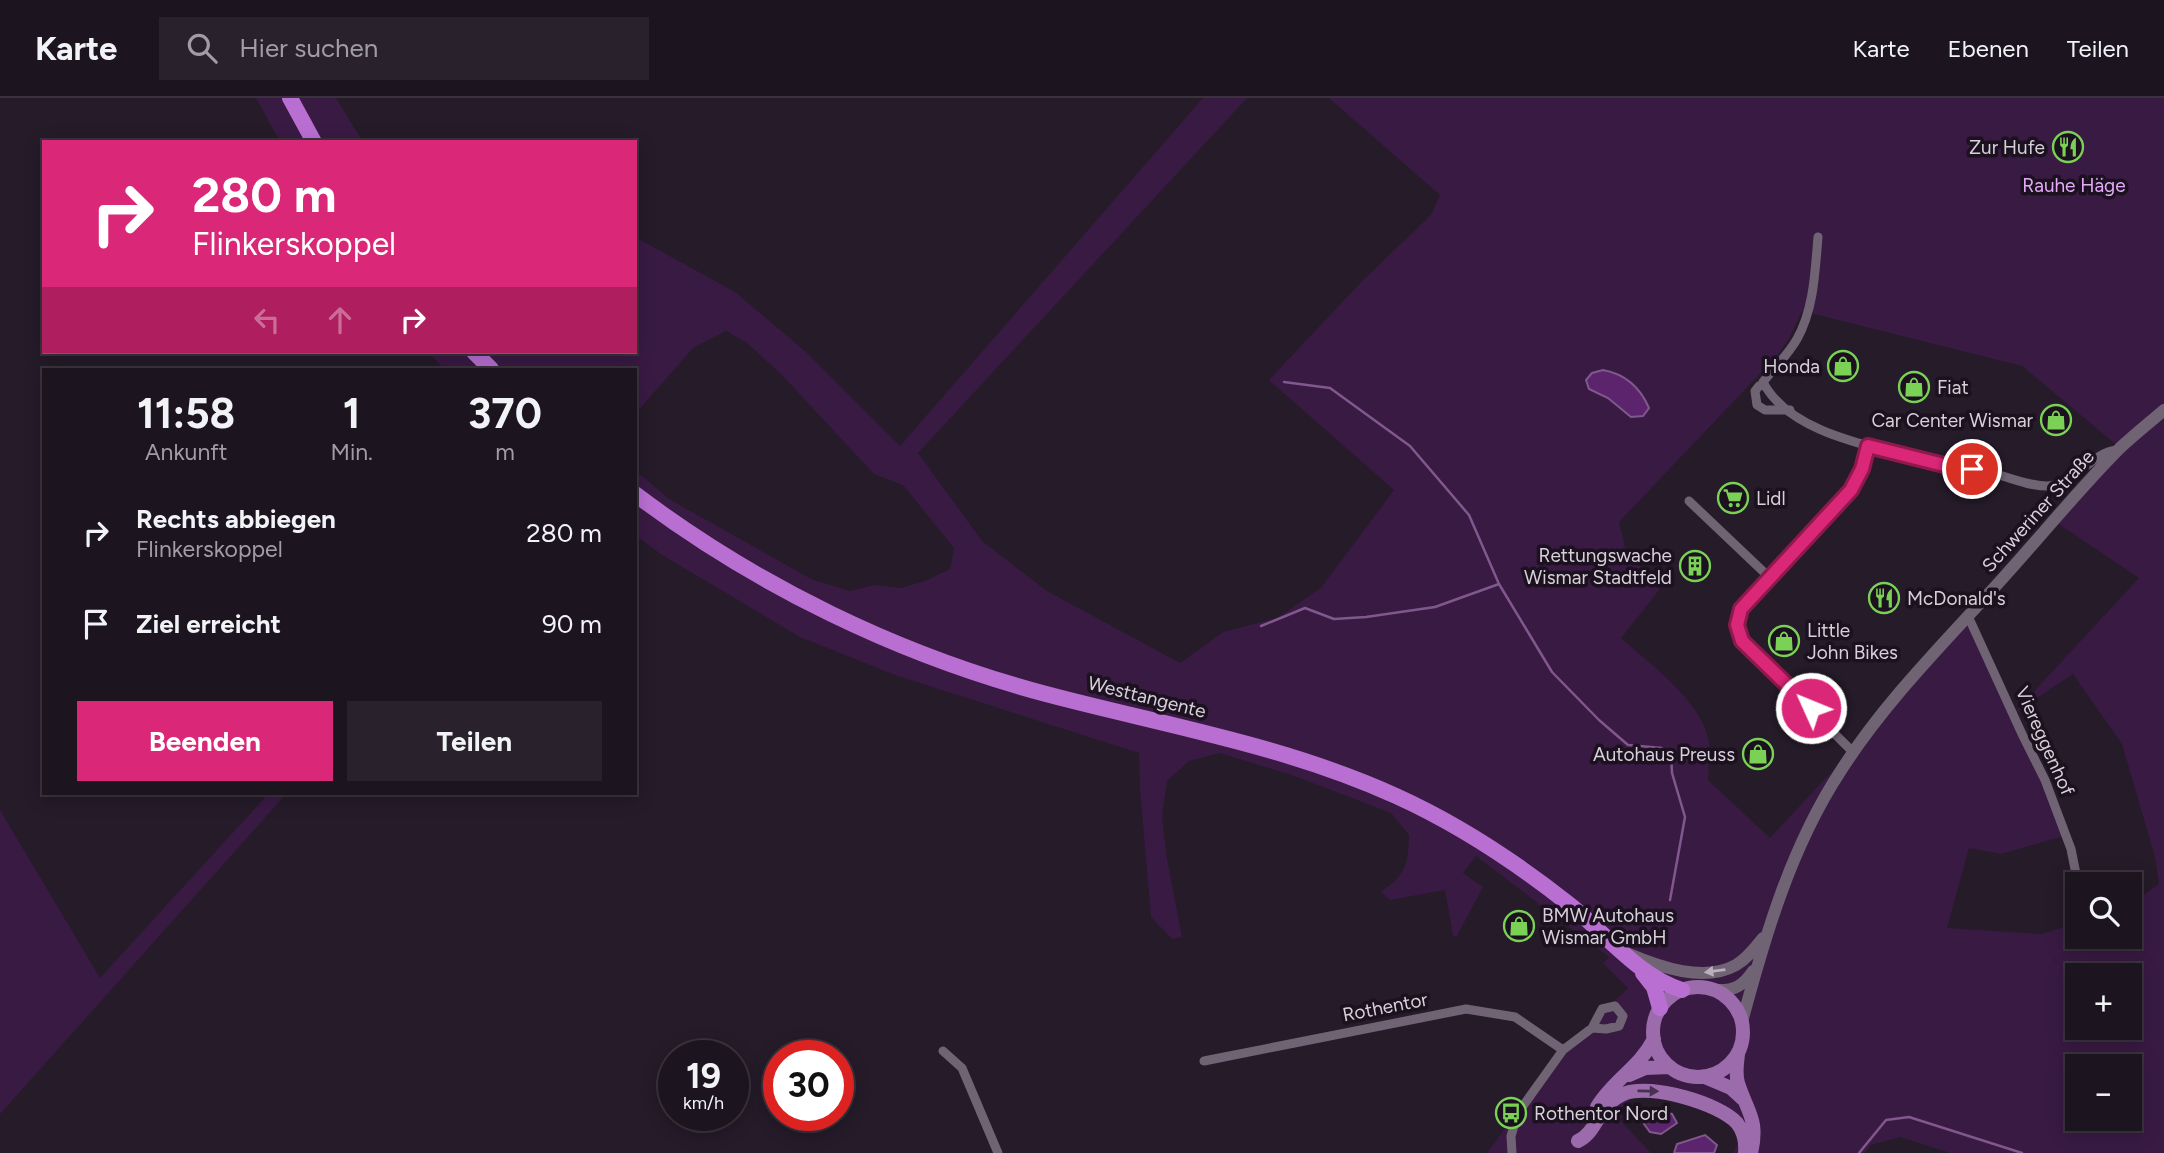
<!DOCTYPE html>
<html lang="de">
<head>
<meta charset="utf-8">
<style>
	body { margin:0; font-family:Figtree,sans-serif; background:#29212c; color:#f1f3f6; height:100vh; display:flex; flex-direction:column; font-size:26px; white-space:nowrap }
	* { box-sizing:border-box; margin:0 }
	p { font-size:23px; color:#a09ea4 }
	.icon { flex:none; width:38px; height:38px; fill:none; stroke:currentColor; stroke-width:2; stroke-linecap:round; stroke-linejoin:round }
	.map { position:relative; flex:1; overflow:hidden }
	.sheet { position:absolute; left:42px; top:270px; width:595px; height:427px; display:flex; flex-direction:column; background:#1c141f; border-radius:0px; box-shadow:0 4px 18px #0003,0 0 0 2px #3a333d }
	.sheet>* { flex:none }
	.top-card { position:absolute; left:42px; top:42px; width:595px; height:214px; border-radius:0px; box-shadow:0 4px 18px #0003,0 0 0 2px #3a333d; background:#db2777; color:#fff; overflow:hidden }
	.fabs { position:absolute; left:2065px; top:774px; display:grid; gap:14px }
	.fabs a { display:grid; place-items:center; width:77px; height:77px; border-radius:0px; background:#1c141f; box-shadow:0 4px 18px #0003,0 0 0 2px #3a333d; font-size:35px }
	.speed { position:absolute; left:658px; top:942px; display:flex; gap:14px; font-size:35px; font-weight:700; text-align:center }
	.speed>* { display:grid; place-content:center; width:91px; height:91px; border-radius:50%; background:#1c141f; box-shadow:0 4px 18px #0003,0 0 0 2px #3a333d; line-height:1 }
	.speed small { font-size:18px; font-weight:400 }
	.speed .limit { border:10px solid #d22; background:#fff; color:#111 }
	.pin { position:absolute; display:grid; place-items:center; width:60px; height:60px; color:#fff; margin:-30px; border:4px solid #fff; border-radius:50%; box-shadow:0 2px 7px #0007 }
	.me { position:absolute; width:77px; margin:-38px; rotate:314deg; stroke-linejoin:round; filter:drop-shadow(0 0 5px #0008) }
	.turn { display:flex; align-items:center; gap:24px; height:147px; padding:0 35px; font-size:32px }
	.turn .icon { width:91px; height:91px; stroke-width:2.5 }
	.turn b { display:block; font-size:49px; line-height:60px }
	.lanes { display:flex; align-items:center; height:66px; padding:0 35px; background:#0003; justify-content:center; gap:35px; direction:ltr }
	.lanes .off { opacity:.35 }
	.eta { display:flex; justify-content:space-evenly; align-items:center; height:119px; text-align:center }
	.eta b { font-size:42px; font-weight:700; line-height:49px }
	.cta { display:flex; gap:14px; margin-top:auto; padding:14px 35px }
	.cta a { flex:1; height:80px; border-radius:0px; background:#db2777; color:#fff; font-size:28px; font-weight:700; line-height:80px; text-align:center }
	.cta a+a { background:#29212c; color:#f1f3f6 }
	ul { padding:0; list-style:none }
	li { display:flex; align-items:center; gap:21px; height:91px; padding:0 35px }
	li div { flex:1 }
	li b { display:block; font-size:26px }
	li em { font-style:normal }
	header { display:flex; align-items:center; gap:42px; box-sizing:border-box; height:98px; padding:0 35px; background:#1c141f; border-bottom:2px solid #3a333d }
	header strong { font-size:33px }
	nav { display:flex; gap:38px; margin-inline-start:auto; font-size:24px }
	.search { width:490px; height:63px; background:#29212c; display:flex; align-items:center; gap:18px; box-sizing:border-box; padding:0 24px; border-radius:0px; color:#a09ea4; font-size:26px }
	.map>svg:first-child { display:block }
	.green { fill:#391a43; fill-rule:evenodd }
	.water { fill:#5b246c; stroke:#80588d; stroke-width:2 }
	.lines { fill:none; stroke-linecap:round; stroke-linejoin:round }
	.stream { stroke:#80588d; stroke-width:2.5 }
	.street { stroke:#706474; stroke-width:9 }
	.secondary { stroke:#706474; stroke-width:12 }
	.primary { stroke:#9c6bac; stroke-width:14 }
	.highway { stroke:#b96fd2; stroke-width:16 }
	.oneway { fill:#b8b0bb }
	.oneway2 { fill:#483050 }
	.route-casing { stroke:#8e194d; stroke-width:18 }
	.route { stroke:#db2777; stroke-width:12 }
	.labels { text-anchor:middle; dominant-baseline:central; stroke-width:7; stroke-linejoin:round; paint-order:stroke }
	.poi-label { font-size:19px; fill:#d7d0da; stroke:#1b111f; text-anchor:start }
	.park-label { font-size:19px; fill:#e6aafa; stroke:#1b111f }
	.street-label { font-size:19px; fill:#d7d0da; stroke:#1b111f }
</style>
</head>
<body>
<header>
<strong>Karte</strong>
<div class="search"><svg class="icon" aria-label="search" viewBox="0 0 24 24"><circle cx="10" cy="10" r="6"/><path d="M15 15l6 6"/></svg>Hier suchen</div>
<nav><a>Karte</a><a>Ebenen</a><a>Teilen</a></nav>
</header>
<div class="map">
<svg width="2164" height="1055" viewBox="0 0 2164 1055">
	<rect width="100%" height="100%" fill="#251b29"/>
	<path class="green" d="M256 0H283L308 44H280Z
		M290 0H336L363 44H314Z
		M1203 0H1247L918 355 982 443 1047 493 1180 565 1223 534 1277 520 1321 490 1394 392 1269 282 1362 183 1431 117 1440 97 1329 0H2164V1055H1950L1900 1039 1871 1047 1865 1055H1733L1743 1036C1730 1007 1664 988 1634 993L1620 1022 1651 1055H1487L1563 952 1628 890 1603 865 1609 859 1476 758 1463 775 1483 789 1457 838H1453L1445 792 1390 802 1381 794C1406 776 1408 767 1409 737L1391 715 1292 677 1220 655 1189 663 1167 683 1162 719 1167 761 1182 839 1172 841 1151 819 1140 691 1139 655 895 577 800 539 662 457 635 437V404C750 494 897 559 1037 600 1113 622 1192 634 1267 658 1342 681 1412 712 1480 750L1482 747C1439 722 1397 696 1351 679 1266 647 1177 628 1090 607 1049 596 1007 587 967 573 849 530 735 472 635 396V372L669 401 813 482 850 493 874 487 901 490 925 483 950 471 954 450 903 387 874 376 781 276 747 245 726 233 694 249 635 316V271H491L474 254H635V139L735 194 805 253 900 348ZM1802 213 2022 268 2120 350 2054 423 2139 480 2013 616 1969 521 1914 576 1849 655 1770 740 1708 682C1708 670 1711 656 1709 644 1702 603 1650 566 1621 540L1660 491 1626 453 1619 424 1775 260 1789 241ZM2073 576 2122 646 2155 759 2159 786 2130 806V838H2077V825L2042 836 1947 830 1969 750 2001 756 2067 737 2045 682 2013 616ZM2077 877H2130V929H2077ZM2077 968H2130V1020H2077Z
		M428 254H466L482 271H444Z
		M269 695H287L0 1016V712L100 880Z"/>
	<path class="water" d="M1603 272C1625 276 1640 289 1649 310L1643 318 1631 319 1608 300 1589 291 1586 282 1592 275Z
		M1662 1014 1672 1016 1677 1025 1661 1036 1650 1034 1644 1026 1646 1016Z
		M1705 1037 1717 1047 1714 1055H1674L1677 1046Z"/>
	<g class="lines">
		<path class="stream" d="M1284 284 1330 290 1410 348 1469 417 1499 486 1552 574 1599 622 1628 647 1662 650 1671 656 1672 675 1685 719 1670 802
			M1261 528 1305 510 1334 521 1366 519 1435 509 1499 486
			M1859 1055 1886 1022 1909 1019 2022 1055"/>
		<path class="street" d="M1818 139C1815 173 1814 211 1797 241 1788 257 1774 270 1763 284 1787 331 1860 346 1907 358 1922 361 1938 367 1953 369 1962 370 1971 370 1980 372 2002 376 2025 388 2047 388 2075 388 2091 354 2117 352
			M1764 287 1759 288 1755 293 1757 307 1765 312H1790
			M1689 403 1769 479
			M1968 518 2022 636 2045 682 2071 751 2078 786
			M1854 655 1749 551C1736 536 1733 521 1746 504L1851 392 1862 371 1868 348
			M943 953 962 970 998 1055
			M1204 963 1466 911 1515 919 1563 952
			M1512 1055 1511 1038 1518 1015 1563 952 1592 930 1602 911 1615 908 1623 918 1619 928 1606 931 1592 930"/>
		<path class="secondary" d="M1629 856C1660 869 1704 885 1736 867 1747 861 1755 850 1763 840
			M1716 892C1734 893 1743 888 1753 873
			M1742 924C1765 838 1791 749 1840 674 1885 603 1947 542 2003 480 2042 437 2079 391 2120 350 2134 337 2149 325 2164 312"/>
		<path class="primary" d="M1653 934a45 45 0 1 1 90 0a45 45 0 1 1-90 0Z
			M1738 956C1737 966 1735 975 1738 985 1747 1014 1759 1021 1751 1055
			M1629 977 1645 970 1670 969
			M1705 979 1731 990 1743 1001
			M1597 1009C1612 983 1640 969 1654 941
			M1578 1043C1598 1034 1597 1006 1626 995 1651 986 1719 1005 1737 1025 1744 1034 1746 1044 1745 1055"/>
		<path class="highway" d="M290 0 314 44
			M474 254 491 271
			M635 396C757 488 899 557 1046 596 1163 627 1284 647 1396 698 1458 726 1517 765 1570 807 1605 835 1638 878 1682 892
			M1643 875 1654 889 1660 910"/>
	</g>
	<defs><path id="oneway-solid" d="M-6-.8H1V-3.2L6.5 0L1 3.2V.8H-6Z" transform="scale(1.75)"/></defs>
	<use class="oneway" href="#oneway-solid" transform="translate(1715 873) rotate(173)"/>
	<use class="oneway2" href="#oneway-solid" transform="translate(1648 993) rotate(1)"/>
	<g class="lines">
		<g class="route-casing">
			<path id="route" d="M1811 610 1742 543 1737 527 1741 511 1851 392 1862 371 1868 348 1952 369 1972 371"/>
		</g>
		<use href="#route" class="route"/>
	</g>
	<defs>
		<g id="restaurant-ring" transform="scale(1.575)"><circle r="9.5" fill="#1b111f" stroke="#7bd155" stroke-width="1.5"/><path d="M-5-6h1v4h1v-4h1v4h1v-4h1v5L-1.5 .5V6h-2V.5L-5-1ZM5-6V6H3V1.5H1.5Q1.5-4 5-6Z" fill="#7bd155"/></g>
		<g id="shop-ring" transform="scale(1.575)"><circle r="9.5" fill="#1b111f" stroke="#7bd155" stroke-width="1.5"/><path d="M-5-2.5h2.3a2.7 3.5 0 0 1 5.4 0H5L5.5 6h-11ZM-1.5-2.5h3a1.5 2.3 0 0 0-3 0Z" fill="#7bd155"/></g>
		<g id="supermarket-ring" transform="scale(1.575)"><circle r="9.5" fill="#1b111f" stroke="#7bd155" stroke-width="1.5"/><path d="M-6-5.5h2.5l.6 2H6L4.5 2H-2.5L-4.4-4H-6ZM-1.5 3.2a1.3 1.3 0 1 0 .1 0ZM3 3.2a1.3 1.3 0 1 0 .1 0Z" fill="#7bd155"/></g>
		<g id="building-ring" transform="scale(1.575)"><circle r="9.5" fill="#1b111f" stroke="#7bd155" stroke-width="1.5"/><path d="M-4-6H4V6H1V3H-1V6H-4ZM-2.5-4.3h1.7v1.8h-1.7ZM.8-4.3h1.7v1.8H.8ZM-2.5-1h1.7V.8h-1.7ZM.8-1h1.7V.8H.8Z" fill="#7bd155"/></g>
		<g id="bus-ring" transform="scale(1.575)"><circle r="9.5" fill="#1b111f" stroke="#7bd155" stroke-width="1.5"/><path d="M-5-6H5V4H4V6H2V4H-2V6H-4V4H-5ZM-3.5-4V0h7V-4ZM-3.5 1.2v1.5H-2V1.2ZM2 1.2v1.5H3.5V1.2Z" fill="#7bd155"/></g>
	</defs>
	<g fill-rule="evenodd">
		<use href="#restaurant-ring" x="2068" y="49"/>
		<use href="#shop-ring" x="1843" y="268"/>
		<use href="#shop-ring" x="1914" y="289"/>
		<use href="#shop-ring" x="2056" y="322"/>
		<use href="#supermarket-ring" x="1733" y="400"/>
		<use href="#building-ring" x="1695" y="468"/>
		<use href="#restaurant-ring" x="1884" y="500"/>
		<use href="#shop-ring" x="1784" y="543"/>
		<use href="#shop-ring" x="1758" y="656"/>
		<use href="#shop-ring" x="1519" y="828"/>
		<use href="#bus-ring" x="1511" y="1015"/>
	</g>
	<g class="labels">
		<g class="poi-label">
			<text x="2045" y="49" text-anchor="end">Zur Hufe</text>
			<text x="1820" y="268" text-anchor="end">Honda</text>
			<text x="1937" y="289">Fiat</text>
			<text x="2033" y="322" text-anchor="end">Car Center Wismar</text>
			<text x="1756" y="400">Lidl</text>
			<text x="1672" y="457" text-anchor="end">Rettungswache<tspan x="1672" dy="22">Wismar Stadtfeld</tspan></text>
			<text x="1907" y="500">McDonald's</text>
			<text x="1807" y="532">Little<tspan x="1807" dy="22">John Bikes</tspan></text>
			<text x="1735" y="656" text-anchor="end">Autohaus Preuss</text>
			<text x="1542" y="817">BMW Autohaus<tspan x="1542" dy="22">Wismar GmbH</tspan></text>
			<text x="1534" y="1015">Rothentor Nord</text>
		</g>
		<g class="park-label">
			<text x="2074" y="87">Rauhe Häge</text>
		</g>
		<g class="street-label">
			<text transform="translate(2038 413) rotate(-48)">Schweriner Straße</text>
			<text transform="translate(1147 599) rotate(14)">Westtangente</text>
			<text transform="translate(2045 643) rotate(66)">Viereggenhof</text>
			<text transform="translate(1385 909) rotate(-11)">Rothentor</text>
		</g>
	</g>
</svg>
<div class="fabs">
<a><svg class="icon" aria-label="search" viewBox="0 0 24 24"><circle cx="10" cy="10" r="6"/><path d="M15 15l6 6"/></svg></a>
<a>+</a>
<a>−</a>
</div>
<div class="speed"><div>19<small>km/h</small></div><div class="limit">30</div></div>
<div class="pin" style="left:1972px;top:371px;background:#d93025"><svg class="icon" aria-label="arrive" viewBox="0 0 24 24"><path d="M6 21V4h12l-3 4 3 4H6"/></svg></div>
<svg class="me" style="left:1811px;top:610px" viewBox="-20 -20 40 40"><circle r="17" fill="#db2777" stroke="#fff" stroke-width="3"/><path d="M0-11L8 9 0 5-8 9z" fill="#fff"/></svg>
<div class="top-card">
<div class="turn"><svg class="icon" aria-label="right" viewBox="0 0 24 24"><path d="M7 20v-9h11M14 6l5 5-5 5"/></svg><div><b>280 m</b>Flinkerskoppel</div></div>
<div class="lanes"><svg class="icon off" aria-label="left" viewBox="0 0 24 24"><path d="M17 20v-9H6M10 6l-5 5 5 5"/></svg><svg class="icon off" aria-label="ahead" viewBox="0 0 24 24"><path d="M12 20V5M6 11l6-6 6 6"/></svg><svg class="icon" aria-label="right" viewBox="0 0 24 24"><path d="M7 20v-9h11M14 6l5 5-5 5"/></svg></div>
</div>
<section class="sheet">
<div class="eta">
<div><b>11:58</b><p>Ankunft</p></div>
<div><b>1</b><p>Min.</p></div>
<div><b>370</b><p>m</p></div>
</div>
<ul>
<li><svg class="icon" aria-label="right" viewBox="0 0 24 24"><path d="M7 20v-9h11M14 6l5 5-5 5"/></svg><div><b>Rechts abbiegen</b><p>Flinkerskoppel</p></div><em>280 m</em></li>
<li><svg class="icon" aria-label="arrive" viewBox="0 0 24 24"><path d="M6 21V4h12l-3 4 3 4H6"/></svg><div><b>Ziel erreicht</b></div><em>90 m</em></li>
</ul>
<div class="cta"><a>Beenden</a><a>Teilen</a></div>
</section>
</div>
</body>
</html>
